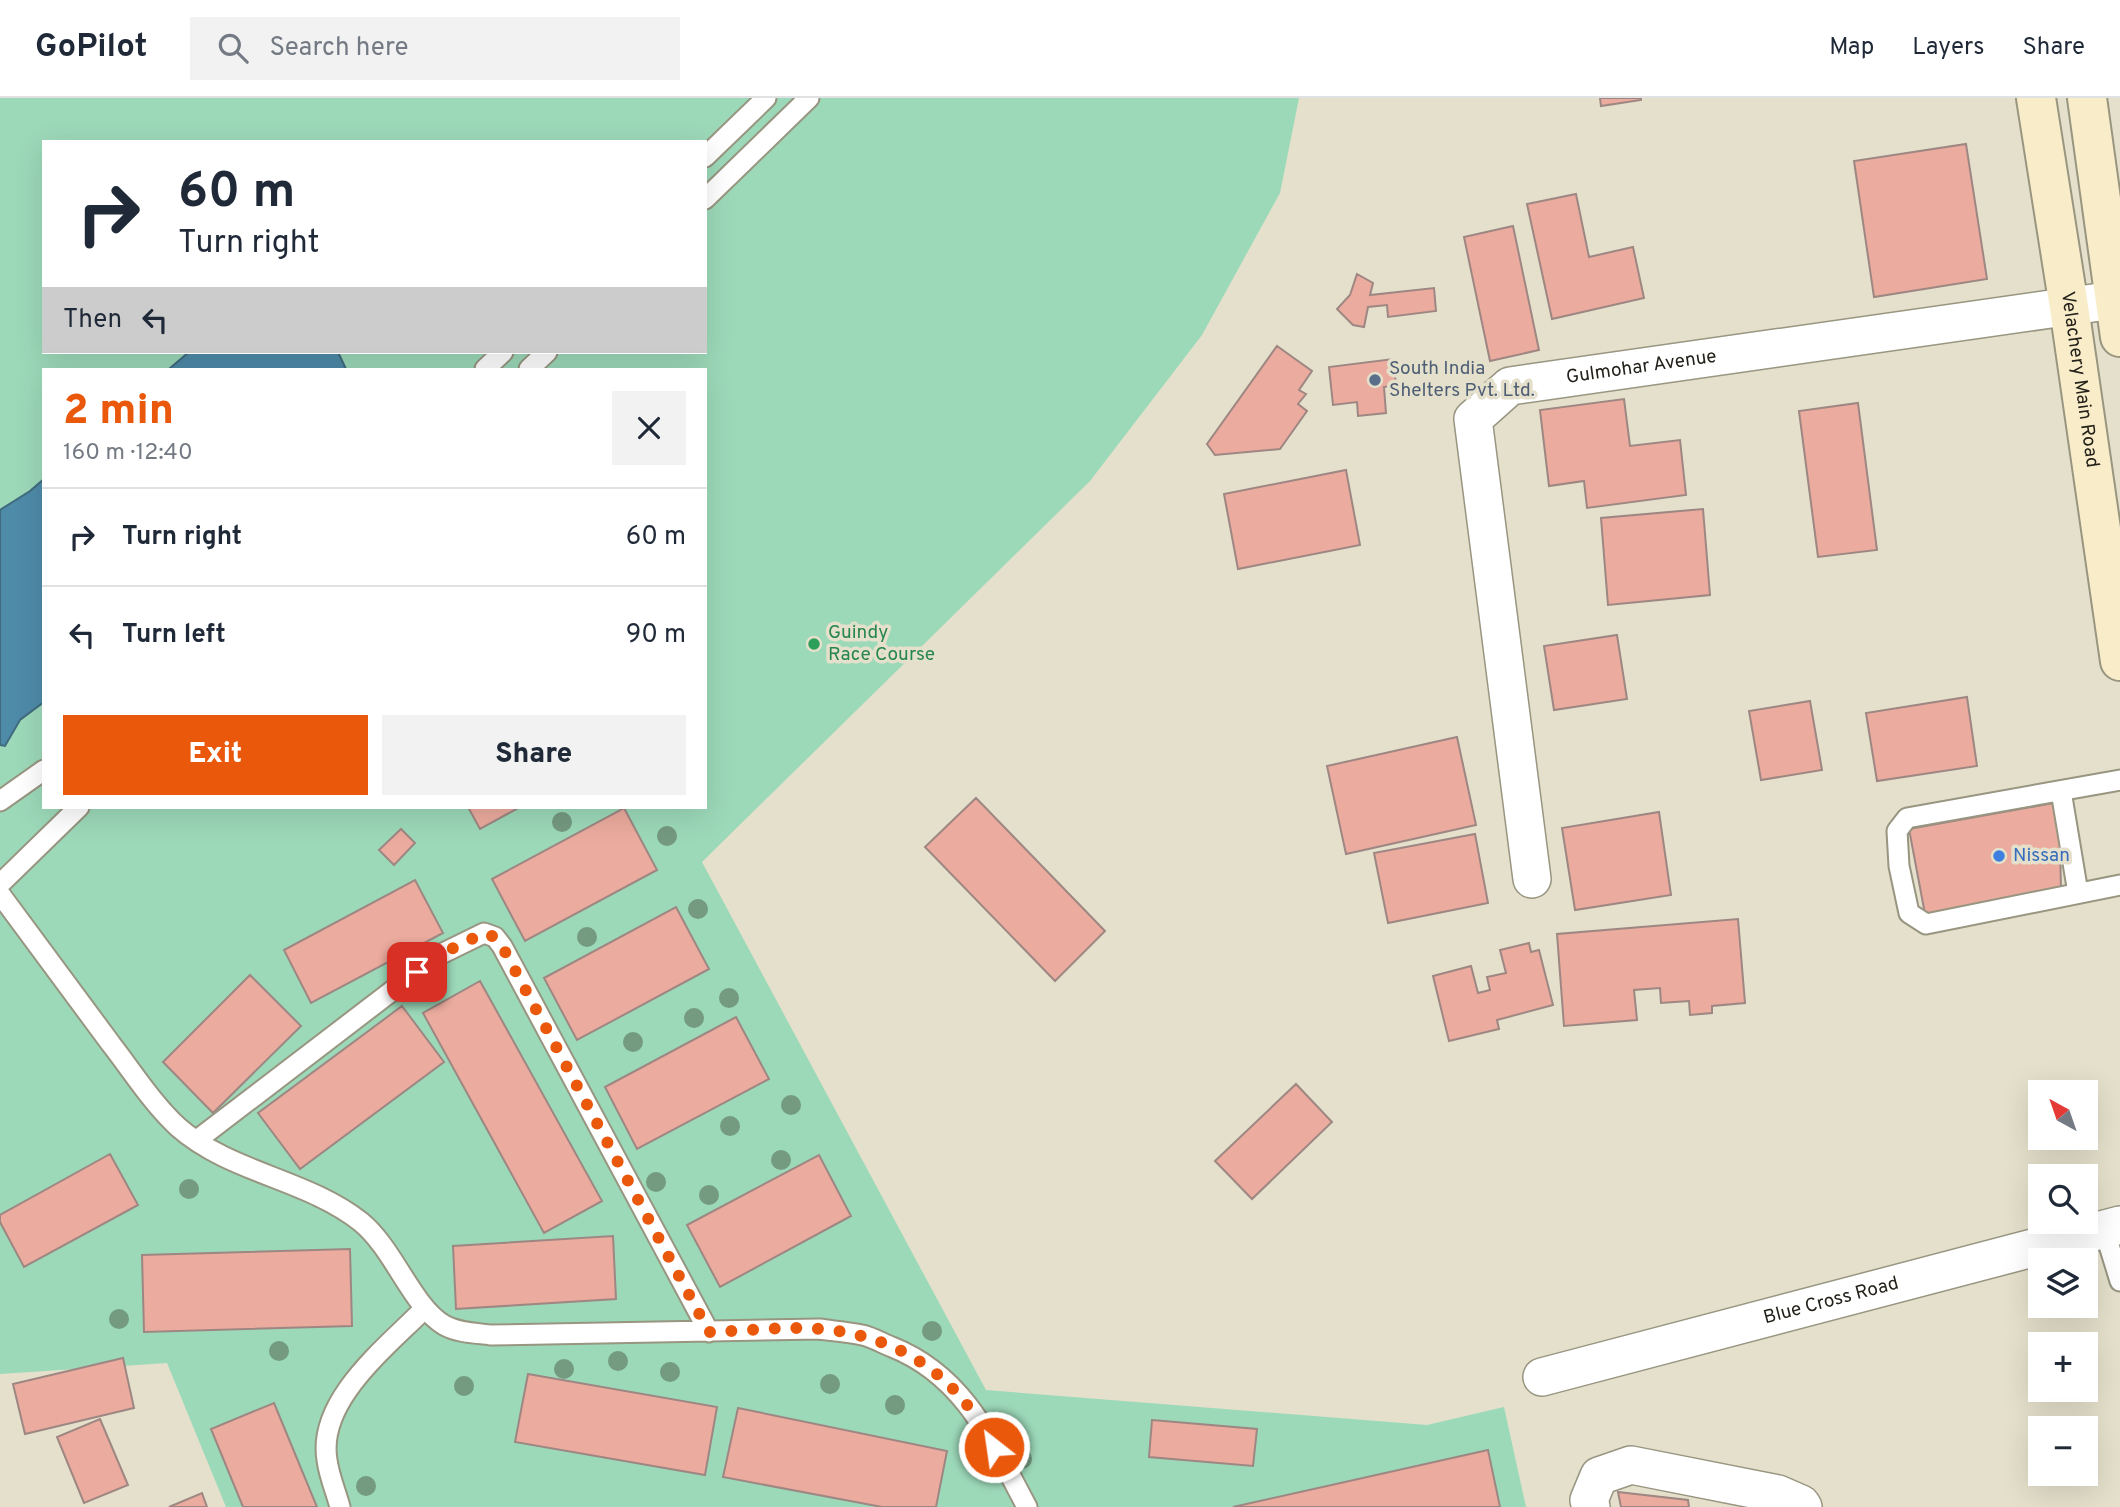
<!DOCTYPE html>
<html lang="en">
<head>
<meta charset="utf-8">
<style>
	body { margin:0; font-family:Overpass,sans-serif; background:#f2f2f3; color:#1f2937; height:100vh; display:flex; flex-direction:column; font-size:26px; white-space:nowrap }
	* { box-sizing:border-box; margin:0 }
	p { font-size:23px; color:#747a83 }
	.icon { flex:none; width:38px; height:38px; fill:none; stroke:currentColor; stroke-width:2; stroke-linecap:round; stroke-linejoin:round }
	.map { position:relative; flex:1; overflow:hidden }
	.drawer { position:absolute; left:42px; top:270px; width:665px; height:441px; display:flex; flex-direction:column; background:#fff; border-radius:0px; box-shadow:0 7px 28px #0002 }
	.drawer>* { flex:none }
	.hud { position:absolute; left:42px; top:42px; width:665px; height:214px; border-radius:0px; box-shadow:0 7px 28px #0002; background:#fff; color:#1f2937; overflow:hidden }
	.needle { width:46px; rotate:320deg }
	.fabs { position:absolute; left:2028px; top:982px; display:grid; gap:14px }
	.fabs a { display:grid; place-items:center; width:70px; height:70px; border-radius:0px; background:#fff; box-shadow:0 7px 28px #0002; font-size:35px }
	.pin { position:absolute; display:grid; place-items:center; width:60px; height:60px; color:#fff; margin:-30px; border-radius:14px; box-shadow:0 4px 10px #0006 }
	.me { position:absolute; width:77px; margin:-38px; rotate:330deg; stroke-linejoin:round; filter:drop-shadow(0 0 5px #0008) }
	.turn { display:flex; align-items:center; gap:24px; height:147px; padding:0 21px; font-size:32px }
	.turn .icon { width:91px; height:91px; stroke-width:2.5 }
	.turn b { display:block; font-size:49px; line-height:60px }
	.then { display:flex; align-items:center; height:66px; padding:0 21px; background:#0003; gap:14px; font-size:26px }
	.round { display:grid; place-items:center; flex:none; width:74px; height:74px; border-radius:0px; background:#f2f2f3 }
	.head { display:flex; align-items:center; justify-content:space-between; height:119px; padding:0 21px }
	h1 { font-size:42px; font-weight:800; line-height:52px; color:#ea580c }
	.primary-button { display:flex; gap:14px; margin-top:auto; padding:14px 21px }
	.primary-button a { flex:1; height:80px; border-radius:0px; background:#ea580c; color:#fff; font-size:28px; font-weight:800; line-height:80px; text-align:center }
	.primary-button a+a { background:#f2f2f3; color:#1f2937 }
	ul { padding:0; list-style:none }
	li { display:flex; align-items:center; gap:21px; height:98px; padding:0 21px; border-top:2px solid #e0e1e3 }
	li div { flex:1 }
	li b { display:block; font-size:26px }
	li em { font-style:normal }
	header { display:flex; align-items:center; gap:42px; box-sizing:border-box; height:98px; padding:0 35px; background:#fff; border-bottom:2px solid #e0e1e3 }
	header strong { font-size:33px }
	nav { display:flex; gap:38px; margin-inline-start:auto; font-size:24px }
	.search { width:490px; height:63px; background:#f2f2f3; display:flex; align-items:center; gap:18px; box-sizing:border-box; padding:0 24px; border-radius:0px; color:#747a83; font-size:26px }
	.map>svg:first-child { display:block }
	.green { fill:#9cd9b9; fill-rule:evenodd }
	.water { fill:#4e8ba9; stroke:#416b7e; stroke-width:2 }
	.building { fill:#ebab9e; stroke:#9e8782; stroke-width:2 }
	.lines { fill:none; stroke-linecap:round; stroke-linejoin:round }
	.lane-casing { stroke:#989581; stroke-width:23 }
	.street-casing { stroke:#989581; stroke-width:40 }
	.secondary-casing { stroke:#989581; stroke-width:42 }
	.lane { stroke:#fff; stroke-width:19 }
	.street { stroke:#fff; stroke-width:37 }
	.secondary { stroke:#f9edc9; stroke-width:38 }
	.tree { fill:#749a80 }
	.route { stroke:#ea580c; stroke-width:12; stroke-dasharray:0 21.6 }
	.service-dot { fill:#5c6f8a; stroke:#e4e0cb; stroke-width:2.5 }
	.leisure-dot { fill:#2e9e5b; stroke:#e4e0cb; stroke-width:2.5 }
	.shop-dot { fill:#3f7fe0; stroke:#e4e0cb; stroke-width:2.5 }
	.labels { text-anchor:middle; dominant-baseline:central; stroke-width:7; stroke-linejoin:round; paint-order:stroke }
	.street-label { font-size:19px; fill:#23211a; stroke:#e4e0cb }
	.service-label { font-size:19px; fill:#4e5e75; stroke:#e4e0cb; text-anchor:start }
	.leisure-label { font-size:19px; fill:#27864d; stroke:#e4e0cb; text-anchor:start }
	.shop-label { font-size:19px; fill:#366cbe; stroke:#e4e0cb; text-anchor:start }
</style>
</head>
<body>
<header>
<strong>GoPilot</strong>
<div class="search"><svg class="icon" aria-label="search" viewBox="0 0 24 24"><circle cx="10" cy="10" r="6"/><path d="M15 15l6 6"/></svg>Search here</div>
<nav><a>Map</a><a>Layers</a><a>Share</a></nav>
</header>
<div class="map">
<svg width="2120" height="1409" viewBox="0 0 2120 1409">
	<rect width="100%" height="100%" fill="#e4e0cb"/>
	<path class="green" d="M0 0H1299L1280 95 1202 237 1090 383 702 764 986 1292 1427 1327 1504 1309 1526 1409H226L167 1265 0 1276ZM44 44H705V254H44ZM44 271H705V709H44Z"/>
	<path class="water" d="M189 254H338L346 271H169Z
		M44 381V604L20 622 5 648 0 647V412L30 393Z"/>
	<path class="building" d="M1600 0H1641V2L1601 8Z
		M1966 46 1987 181 1874 199 1854 63Z
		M1576 96 1589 159 1633 149 1644 200 1552 221 1527 106Z
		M1513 128 1539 252 1490 263 1464 139Z
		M1357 176 1373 185 1370 197 1434 190 1436 213 1388 219 1387 207 1368 209 1364 229 1353 227 1337 211 1350 197Z
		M1277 248 1312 273 1299 292 1306 296 1298 306 1307 313 1280 351 1215 357 1207 346Z
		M1393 261 1396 287 1384 289 1386 315 1358 318 1357 304 1333 307 1329 269Z
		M1624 301 1630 348 1680 342 1686 397 1587 410 1584 383 1549 388 1540 312Z
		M1858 305 1877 452 1818 459 1799 313Z
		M1346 372 1360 447 1238 471 1224 396Z
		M1703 411 1710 497 1608 507 1601 420Z
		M1617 537 1627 601 1554 612 1544 548Z
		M1967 599 1977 668 1877 683 1866 615Z
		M1810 603 1822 672 1761 682 1749 613Z
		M1457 639 1476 727 1346 756 1327 668Z
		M976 700 1105 833 1055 883 925 749Z
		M2059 704 2061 792 1925 816 1909 731Z
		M468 709H520L480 731Z
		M624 710 657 772 525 843 492 781Z
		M1659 714 1671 797 1575 812 1562 730Z
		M401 731 415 745 394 767 379 752Z
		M1475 736 1488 805 1388 825 1374 755Z
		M415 782 443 835 311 905 284 852Z
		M676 809 709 871 577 942 544 880Z
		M1738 821 1745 905 1712 908V915L1690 917 1689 903 1661 905 1660 890 1634 892 1637 922 1564 928 1557 836Z
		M1529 845 1531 854 1539 852 1553 907 1497 922 1499 931 1449 943 1433 878 1471 868 1478 895 1490 892 1487 879 1506 875 1500 852Z
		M250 877 301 928 213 1015 163 964Z
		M480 883 602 1103 544 1135 423 915Z
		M402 908 444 964 300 1071 258 1015Z
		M736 919 769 981 637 1051 605 989Z
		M1296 986 1332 1024 1252 1101 1215 1063Z
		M110 1056 138 1107 24 1169 0 1124V1117Z
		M819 1057 851 1118 720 1189 687 1127Z
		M613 1138 616 1201 456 1211 453 1148Z
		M350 1151 352 1228 144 1234 142 1157Z
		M123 1260 134 1310 25 1336 13 1286Z
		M528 1276 717 1309 705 1377 515 1344Z
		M274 1305 317 1409H243L211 1331Z
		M738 1310 947 1353 936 1409H882L723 1379Z
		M100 1321 128 1387 84 1405 57 1339Z
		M1152 1322 1257 1331 1253 1368 1149 1359Z
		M1488 1352 1500 1409H1233Z
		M1618 1394 1688 1402 1689 1409H1621Z
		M202 1395 207 1409H169Z"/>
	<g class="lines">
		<g class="lane-casing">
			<path id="lane" d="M705 59 766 0
				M705 101 809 0
				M485 271 503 254
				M529 271 547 254
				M2120 682 1907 720 1897 733 1899 768 1909 815 1926 826 2120 787
				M2061 693 2078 795
				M0 703 44 672
				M0 786 79 709
				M0 796C37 846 74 896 111 946 132 973 152 1005 178 1029 230 1075 307 1081 361 1124 394 1151 412 1208 444 1227 458 1235 476 1235 491 1237L819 1231C833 1233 848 1234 862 1237 872 1239 882 1245 892 1249 965 1278 992 1344 1027 1409
				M197 1042 439 857 484 835 495 839 502 848 709 1234
				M2104 1131 2120 1183
				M340 1409C336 1394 329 1378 327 1362 317 1302 387 1249 425 1210"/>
		</g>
		<g class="street-casing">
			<g id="street">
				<path id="s1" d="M1532 781 1473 321 1510 288 2114 202"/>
				<path id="s2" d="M1542 1279 2120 1127"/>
				<path d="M1591 1409 1589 1402 1599 1378 1631 1367 1778 1396 1801 1406 1803 1409"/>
			</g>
		</g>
		<g class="secondary-casing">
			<g id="secondary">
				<path id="s3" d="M2036 0 2069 209 2120 563"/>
				<path d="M2087 0 2120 239"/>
			</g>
		</g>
		<use href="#lane" class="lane"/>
		<use href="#street" class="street"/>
		<use href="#secondary" class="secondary"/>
	</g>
	<g class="tree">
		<circle cx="562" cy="724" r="10"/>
		<circle cx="667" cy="738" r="10"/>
		<circle cx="698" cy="811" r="10"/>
		<circle cx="587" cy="839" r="10"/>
		<circle cx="729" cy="900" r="10"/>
		<circle cx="694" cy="920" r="10"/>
		<circle cx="633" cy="944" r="10"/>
		<circle cx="791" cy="1007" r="10"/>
		<circle cx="730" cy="1028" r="10"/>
		<circle cx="781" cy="1062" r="10"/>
		<circle cx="656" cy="1084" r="10"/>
		<circle cx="189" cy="1091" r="10"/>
		<circle cx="709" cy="1097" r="10"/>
		<circle cx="119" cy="1221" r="10"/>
		<circle cx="932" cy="1233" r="10"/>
		<circle cx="279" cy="1253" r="10"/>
		<circle cx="618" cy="1263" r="10"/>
		<circle cx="564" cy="1271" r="10"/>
		<circle cx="670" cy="1274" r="10"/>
		<circle cx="830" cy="1286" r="10"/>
		<circle cx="464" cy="1288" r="10"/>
		<circle cx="895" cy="1307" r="10"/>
		<circle cx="1022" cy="1361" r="10"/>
		<circle cx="366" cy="1388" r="10"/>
	</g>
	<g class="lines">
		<path class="route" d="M417 874 439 857 484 835 495 839 502 848 709 1234C746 1233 785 1228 822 1231 902 1239 957 1278 994 1349"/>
	</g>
	<circle class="service-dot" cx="1375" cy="282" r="7"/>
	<circle class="leisure-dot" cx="814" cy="546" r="7"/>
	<circle class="shop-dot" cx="1999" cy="758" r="7"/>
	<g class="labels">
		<g class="street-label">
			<text stroke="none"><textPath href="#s1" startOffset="646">Gulmohar Avenue</textPath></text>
			<text stroke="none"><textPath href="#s3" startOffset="285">Velachery Main Road</textPath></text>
			<text stroke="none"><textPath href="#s2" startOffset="299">Blue Cross Road</textPath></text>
		</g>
		<g class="service-label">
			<text x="1389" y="271">South India<tspan x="1389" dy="22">Shelters Pvt. Ltd.</tspan></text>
		</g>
		<g class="leisure-label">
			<text x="828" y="535">Guindy<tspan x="828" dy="22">Race Course</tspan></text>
		</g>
		<g class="shop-label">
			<text x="2013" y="758">Nissan</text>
		</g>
	</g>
</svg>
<div class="fabs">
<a><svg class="needle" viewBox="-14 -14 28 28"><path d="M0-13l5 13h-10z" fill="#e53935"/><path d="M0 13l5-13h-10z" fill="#747a83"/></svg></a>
<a><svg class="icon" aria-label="search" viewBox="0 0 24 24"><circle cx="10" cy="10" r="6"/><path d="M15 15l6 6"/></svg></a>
<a><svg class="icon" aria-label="layers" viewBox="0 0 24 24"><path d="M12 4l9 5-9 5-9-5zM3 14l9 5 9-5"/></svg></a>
<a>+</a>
<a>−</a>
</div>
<div class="pin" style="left:417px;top:874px;background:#d93025"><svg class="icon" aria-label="arrive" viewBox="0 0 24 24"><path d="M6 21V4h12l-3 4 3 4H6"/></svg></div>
<svg class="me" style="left:994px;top:1349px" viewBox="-20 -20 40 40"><circle r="17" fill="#ea580c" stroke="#fff" stroke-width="3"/><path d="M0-11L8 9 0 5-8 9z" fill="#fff"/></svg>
<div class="hud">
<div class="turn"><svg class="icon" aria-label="right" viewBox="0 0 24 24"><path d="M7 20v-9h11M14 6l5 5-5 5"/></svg><div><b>60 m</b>Turn right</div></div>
<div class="then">Then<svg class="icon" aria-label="left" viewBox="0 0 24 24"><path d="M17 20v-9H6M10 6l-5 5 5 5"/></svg></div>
</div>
<section class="drawer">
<div class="head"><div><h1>2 min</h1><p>160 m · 12:40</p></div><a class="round"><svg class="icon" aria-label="close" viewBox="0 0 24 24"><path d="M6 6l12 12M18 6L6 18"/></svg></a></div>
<ul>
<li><svg class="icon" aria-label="right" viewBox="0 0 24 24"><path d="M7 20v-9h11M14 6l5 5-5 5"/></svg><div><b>Turn right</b></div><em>60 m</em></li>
<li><svg class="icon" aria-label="left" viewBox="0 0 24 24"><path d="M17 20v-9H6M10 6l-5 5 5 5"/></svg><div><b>Turn left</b></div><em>90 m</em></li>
</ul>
<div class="primary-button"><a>Exit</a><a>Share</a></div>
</section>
</div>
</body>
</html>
